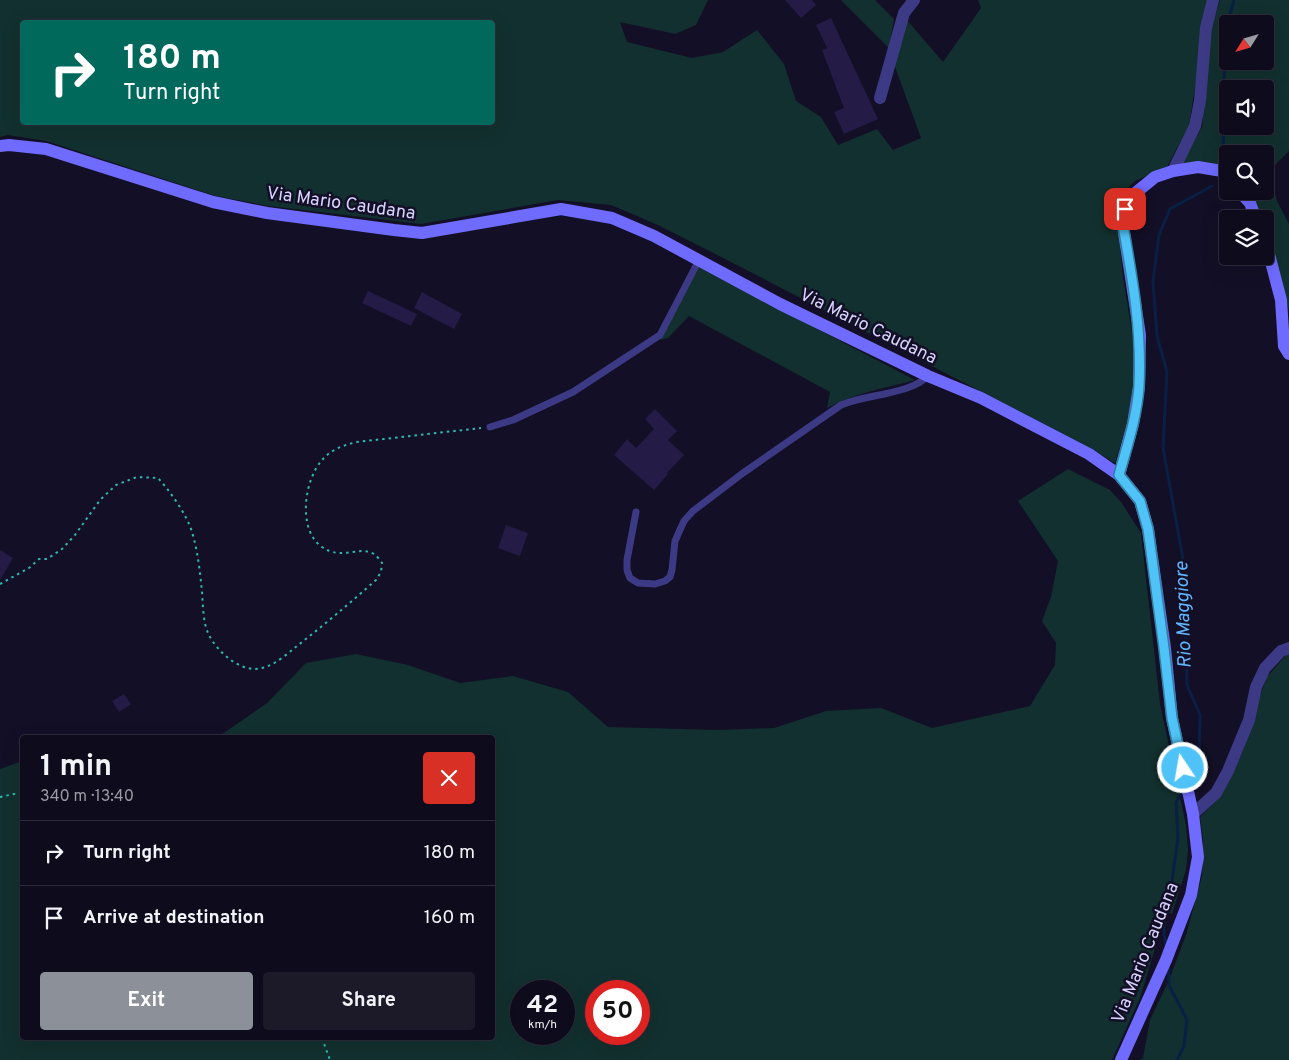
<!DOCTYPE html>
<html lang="en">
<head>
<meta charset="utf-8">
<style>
	body { margin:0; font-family:Overpass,sans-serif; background:#1c1929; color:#f1f3f6; height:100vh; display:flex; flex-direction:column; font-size:19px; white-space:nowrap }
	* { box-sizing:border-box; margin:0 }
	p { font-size:16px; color:#9b9ba3 }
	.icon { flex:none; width:28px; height:28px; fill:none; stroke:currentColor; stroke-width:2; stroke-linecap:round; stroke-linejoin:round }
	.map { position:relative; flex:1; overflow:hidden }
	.drawer { position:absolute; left:20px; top:735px; width:475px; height:305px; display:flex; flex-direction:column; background:#0e0b1c; border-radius:5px; box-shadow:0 5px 20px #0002,0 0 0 1px #2e2b3b }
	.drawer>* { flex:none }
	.banner { position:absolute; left:20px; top:20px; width:475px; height:105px; border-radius:5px; box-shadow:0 5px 20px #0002,0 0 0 1px #2e2b3b; background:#00695c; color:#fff; overflow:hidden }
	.needle { width:32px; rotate:233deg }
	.buttons { position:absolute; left:1219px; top:15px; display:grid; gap:10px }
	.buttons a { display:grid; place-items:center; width:55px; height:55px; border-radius:5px; background:#0e0b1c; box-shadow:0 5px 20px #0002,0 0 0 1px #2e2b3b; font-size:25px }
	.speed { position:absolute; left:510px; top:980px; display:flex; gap:10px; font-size:25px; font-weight:700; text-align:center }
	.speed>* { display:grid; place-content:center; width:65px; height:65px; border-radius:50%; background:#0e0b1c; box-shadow:0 5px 20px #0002,0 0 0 1px #2e2b3b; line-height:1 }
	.speed small { font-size:12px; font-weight:400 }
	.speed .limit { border:8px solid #d22; background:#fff; color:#111 }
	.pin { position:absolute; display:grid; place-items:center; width:42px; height:42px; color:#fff; margin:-21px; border-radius:10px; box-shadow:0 2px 8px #0006 }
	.me { position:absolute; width:55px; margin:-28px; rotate:348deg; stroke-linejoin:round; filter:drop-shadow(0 0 4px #0008) }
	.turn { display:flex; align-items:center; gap:18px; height:105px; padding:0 20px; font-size:22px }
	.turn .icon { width:65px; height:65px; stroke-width:2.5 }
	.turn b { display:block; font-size:35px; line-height:42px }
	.round { display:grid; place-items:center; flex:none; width:52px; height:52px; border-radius:5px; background:#1c1929 }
	.summary { display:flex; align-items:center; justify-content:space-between; height:85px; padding:0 20px }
	h1 { font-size:30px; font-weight:700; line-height:38px }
	.primary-button { display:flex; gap:10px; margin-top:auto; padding:10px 20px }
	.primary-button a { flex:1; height:58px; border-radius:5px; background:#8c9099; color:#fff; font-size:20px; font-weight:700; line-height:58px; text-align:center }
	.primary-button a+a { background:#1c1929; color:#f1f3f6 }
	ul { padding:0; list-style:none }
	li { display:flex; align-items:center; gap:15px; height:65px; padding:0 20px; border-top:1px solid #2e2b3b }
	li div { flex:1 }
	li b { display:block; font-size:19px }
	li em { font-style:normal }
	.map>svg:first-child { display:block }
	.green { fill:#12302f; fill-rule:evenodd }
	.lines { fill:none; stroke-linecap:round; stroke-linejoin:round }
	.stream { stroke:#0a1f44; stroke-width:3 }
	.building { fill:#241b47 }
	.path { stroke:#2fb8b0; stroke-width:2; stroke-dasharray:2.5 4; stroke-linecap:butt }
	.lane { stroke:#3d3a85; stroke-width:7 }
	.street { stroke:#3d3a85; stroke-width:12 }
	.secondary { stroke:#6f6bff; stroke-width:12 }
	.route-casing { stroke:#337fa1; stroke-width:12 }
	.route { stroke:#4fc3f7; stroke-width:9 }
	.labels { text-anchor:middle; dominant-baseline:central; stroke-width:5; stroke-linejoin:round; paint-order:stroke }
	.street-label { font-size:18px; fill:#d9d4ff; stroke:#130f26 }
	.water-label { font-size:19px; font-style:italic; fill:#62b6ff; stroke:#130f26 }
</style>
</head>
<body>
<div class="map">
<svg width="1289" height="1060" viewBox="0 0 1289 1060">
	<rect width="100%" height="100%" fill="#130f26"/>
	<path class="green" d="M0 0H708L696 25 675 34 620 22 627 42 692 58 723 52 757 30 784 64 796 101 821 117 838 145 877 129 893 150 921 138 894 64 906 19 943 62 981 8 978 0H1209L1189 125 1167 167 1135 181 1116 199C1119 227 1120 255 1124 283 1129 315 1136 348 1135 381 1133 409 1123 437 1115 463L1092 449 733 263 658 225 611 205 558 200 421 224 269 206 216 196 46 141 8 135 0 137ZM22 22H492V122H22Z
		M841 0H875L894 19 889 48Z
		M1220 0H1289V151L1269 171 1277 201 1289 224V310L1265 229V219H1261L1245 191H1265V154H1228L1227 171 1182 163 1202 127 1212 25ZM1228 24H1265V61H1228ZM1228 89H1265V126H1228Z
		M699 267 915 380C885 388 854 393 827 408L830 392 689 316 668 338 660 340Z
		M1068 469 1110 490 1121 502 1141 533 1160 704 1186 825 1188 850 1186 870 1172 914 1154 906 1157 942 1140 998 1112 1060H0V769L22 761V1038H492V738L218 737 267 703 306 663 356 654 408 665 460 683 513 676 568 692 608 727 718 730 774 728 826 711 881 708 932 728 1030 706 1055 665 1056 643 1042 621 1051 597 1058 561 1018 501ZM564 991V1034H521V991ZM639 991V1034H596V991Z
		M1289 654V1060H1140L1143 1058 1150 1020 1169 980 1186 935 1202 876 1203 840 1200 817 1218 799 1234 771 1245 746 1257 703 1267 677 1286 655Z"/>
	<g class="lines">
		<path class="stream" d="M1223 160 1225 32 1234 0
			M1189 775 1199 753 1200 715 1187 685 1184 565 1163 448 1167 372 1157 336 1153 282 1159 235 1170 209 1212 186
			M1166 946 1164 932 1165 902 1171 888 1178 838 1176 803 1183 788
			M1168 964 1169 985 1187 1020 1184 1046 1177 1060"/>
	</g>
	<path class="building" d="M785 0H812L816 5 801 18Z
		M831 18 878 119 844 134 834 112 844 108 822 50 827 48 816 25Z
		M368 291 417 314 411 326 362 303Z
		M422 292 462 314 454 329 414 308Z
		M655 409 677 431 668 440 684 455 667 473 668 474 654 490 614 455 627 439 636 448 654 429 645 419Z
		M506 525 528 533 520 556 498 548Z
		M0 550 13 558 0 580Z
		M124 694 131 704 119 712 112 701Z"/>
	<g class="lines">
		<path class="path" d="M0 584 29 568 39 559H47L62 549 75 535 100 500 116 485 137 477 158 478C170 491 187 515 192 532 198 552 200 572 202 592 203 605 203 622 208 633 216 651 241 674 262 668 275 665 287 654 297 646 324 625 350 603 376 580L381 572 382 563C380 560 377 556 374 554 359 545 342 561 322 547 297 530 304 479 323 459 332 449 344 445 357 442L481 428
			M0 797 14 794H22
			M322 1038 330 1060"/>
		<path class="lane" d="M490 427 513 420 573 392 660 335 699 260
			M636 512 627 560V570L630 578 638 583 655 584 665 581 670 577 672 570 675 541 684 521 693 511 743 473 841 405C866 394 909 395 928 376"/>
		<path class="street" d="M880 98 904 13 914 0
			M1173 171 1195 126 1200 101 1206 28 1213 0
			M1193 814 1216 793 1228 771 1249 720 1256 687 1265 668 1281 651 1289 648"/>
		<path class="secondary" d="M0 146 9 145 46 149 213 202 267 213 394 230 422 233 561 209 612 218 654 236 780 304 928 376 981 398 1089 454 1119 475 1140 501 1148 529 1165 648 1172 718 1193 814 1198 857 1191 895 1166 960 1121 1060
			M1239 191 1250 203 1256 219
			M1265 239 1281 300 1284 346 1289 354
			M1119 475 1133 424 1139 387 1140 335 1122 220 1128 199 1155 177 1173 171 1198 167 1222 171 1228 178"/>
	</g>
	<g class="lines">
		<g class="route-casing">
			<path id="route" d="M1125 209 1122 220C1132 276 1142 329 1139 386 1137 417 1127 446 1119 475L1140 501 1148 529 1164 648 1172 718 1183 768"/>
		</g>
		<use href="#route" class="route"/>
	</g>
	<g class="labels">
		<g class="street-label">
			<text transform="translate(341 204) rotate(8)">Via Mario Caudana</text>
			<text transform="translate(868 327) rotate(26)">Via Mario Caudana</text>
			<text transform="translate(1146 953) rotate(-68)">Via Mario Caudana</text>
		</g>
		<g class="water-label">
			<text transform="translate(1184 615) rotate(-92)">Rio Maggiore</text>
		</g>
	</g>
</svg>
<div class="buttons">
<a><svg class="needle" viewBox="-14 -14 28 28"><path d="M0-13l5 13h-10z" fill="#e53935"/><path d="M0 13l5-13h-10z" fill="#9b9ba3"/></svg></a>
<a><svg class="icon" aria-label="sound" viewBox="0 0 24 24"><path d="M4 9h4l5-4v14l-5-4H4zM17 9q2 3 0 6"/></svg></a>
<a><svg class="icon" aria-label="search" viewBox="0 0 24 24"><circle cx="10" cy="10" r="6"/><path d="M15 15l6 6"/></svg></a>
<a><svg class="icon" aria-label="layers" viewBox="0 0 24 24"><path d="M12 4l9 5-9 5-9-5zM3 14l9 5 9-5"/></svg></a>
</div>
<div class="speed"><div>42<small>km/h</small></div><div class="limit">50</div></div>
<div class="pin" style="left:1125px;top:209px;background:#d93025"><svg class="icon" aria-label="arrive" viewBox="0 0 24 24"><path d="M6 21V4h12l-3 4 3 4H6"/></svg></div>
<svg class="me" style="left:1183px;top:768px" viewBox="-20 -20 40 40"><circle r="17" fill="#4fc3f7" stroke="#fff" stroke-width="3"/><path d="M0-11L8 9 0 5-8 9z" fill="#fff"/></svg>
<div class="banner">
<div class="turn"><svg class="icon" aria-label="right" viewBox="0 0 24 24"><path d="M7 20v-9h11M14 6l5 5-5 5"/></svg><div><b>180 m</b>Turn right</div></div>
</div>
<section class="drawer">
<div class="summary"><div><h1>1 min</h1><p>340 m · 13:40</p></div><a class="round" style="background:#d93025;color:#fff"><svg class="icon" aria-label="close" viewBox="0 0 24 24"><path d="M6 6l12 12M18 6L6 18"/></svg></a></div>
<ul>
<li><svg class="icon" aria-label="right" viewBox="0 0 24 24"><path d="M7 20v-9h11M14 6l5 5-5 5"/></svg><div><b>Turn right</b></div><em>180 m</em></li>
<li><svg class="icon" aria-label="arrive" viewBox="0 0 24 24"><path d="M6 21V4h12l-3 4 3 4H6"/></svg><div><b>Arrive at destination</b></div><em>160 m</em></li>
</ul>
<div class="primary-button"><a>Exit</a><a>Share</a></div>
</section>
</div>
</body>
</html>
